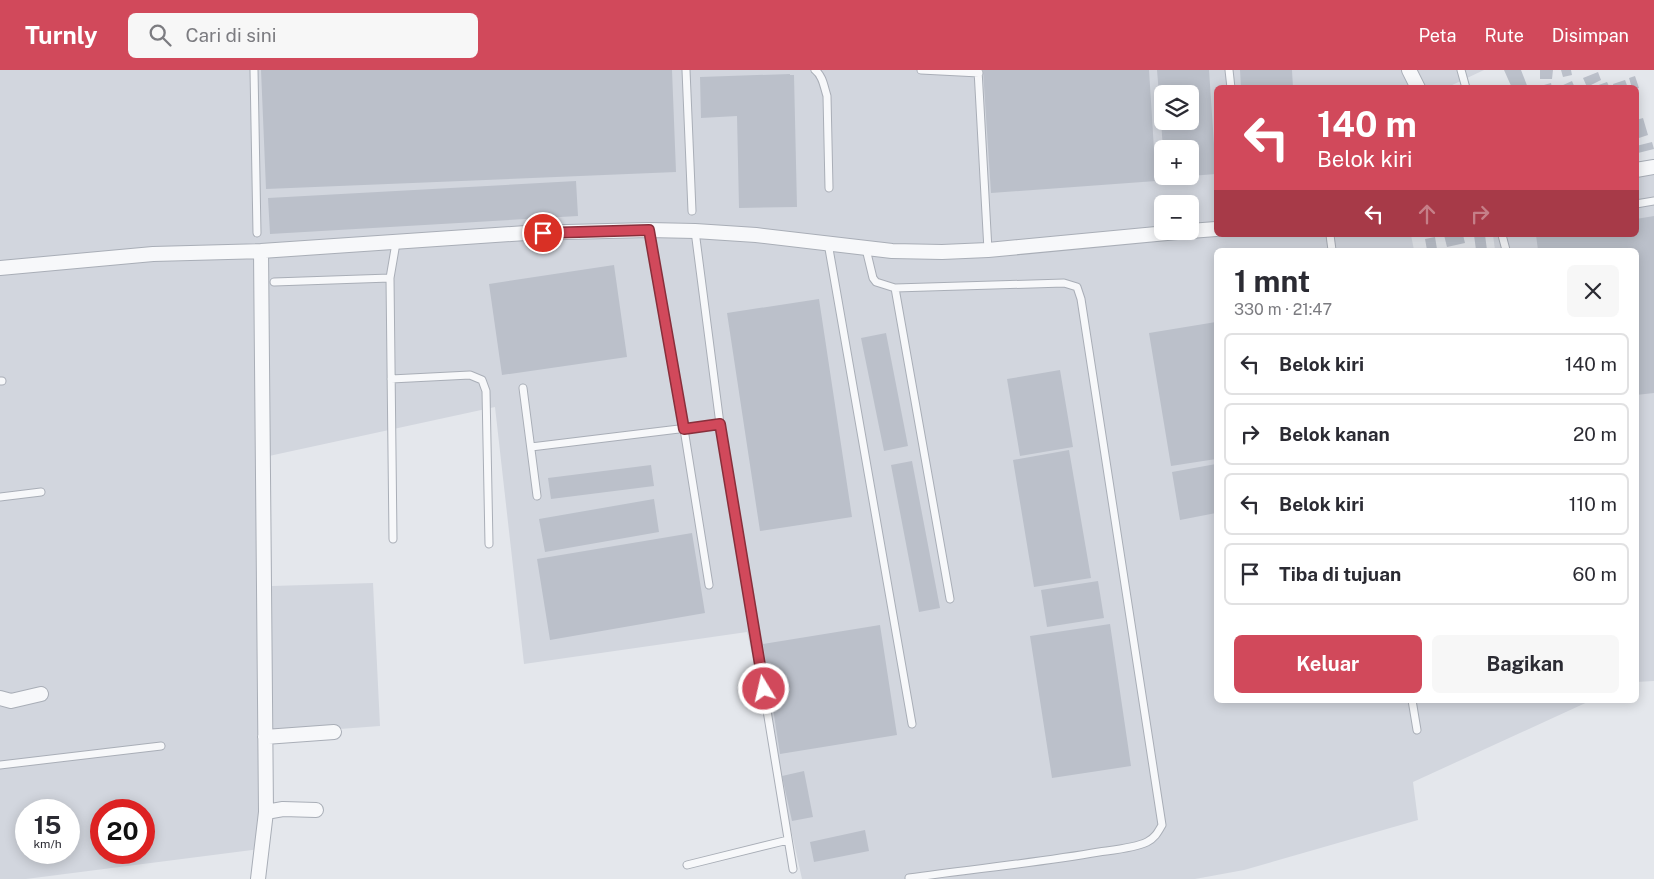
<!DOCTYPE html>
<html lang="id">
<head>
<meta charset="utf-8">
<style>
	body { margin:0; font-family:"Public Sans",sans-serif; background:#f7f7f7; color:#2b2b33; height:100vh; display:flex; flex-direction:column; font-size:19px; white-space:nowrap }
	* { box-sizing:border-box; margin:0 }
	p { font-size:16px; color:#7c7c81 }
	.icon { flex:none; width:28px; height:28px; fill:none; stroke:currentColor; stroke-width:2; stroke-linecap:round; stroke-linejoin:round }
	.map { position:relative; flex:1; overflow:hidden }
	.drawer { position:absolute; left:1214px; top:178px; width:425px; height:455px; display:flex; flex-direction:column; background:#fff; border-radius:8px; box-shadow:0 2px 12px #0003 }
	.drawer>* { flex:none }
	.banner { position:absolute; left:1214px; top:15px; width:425px; height:152px; border-radius:8px; box-shadow:0 2px 12px #0003; background:#d1495b; color:#fff; overflow:hidden }
	.buttons { position:absolute; left:1154px; top:15px; display:grid; gap:10px }
	.buttons a { display:grid; place-items:center; width:45px; height:45px; border-radius:8px; background:#fff; box-shadow:0 2px 12px #0003; font-size:25px }
	.speed { position:absolute; left:15px; top:729px; display:flex; gap:10px; font-size:25px; font-weight:700; text-align:center }
	.speed>* { display:grid; place-content:center; width:65px; height:65px; border-radius:50%; background:#fff; box-shadow:0 2px 12px #0003; line-height:1 }
	.speed small { font-size:12px; font-weight:400 }
	.speed .limit { border:8px solid #d22; background:#fff; color:#111 }
	.pin { position:absolute; display:grid; place-items:center; width:42px; height:42px; color:#fff; margin:-21px; border:2px solid #fff; border-radius:50%; box-shadow:0 1px 5px #0007 }
	.me { position:absolute; width:55px; margin:-28px; rotate:351deg; stroke-linejoin:round; filter:drop-shadow(0 0 4px #0008) }
	.turn { display:flex; align-items:center; gap:18px; height:105px; padding:0 20px; font-size:22px }
	.turn .icon { width:65px; height:65px; stroke-width:2.5 }
	.turn b { display:block; font-size:35px; line-height:42px }
	.lanes { display:flex; align-items:center; height:48px; padding:0 20px; background:#0003; justify-content:center; gap:25px; direction:ltr }
	.lanes .off { opacity:.35 }
	.round { display:grid; place-items:center; flex:none; width:52px; height:52px; border-radius:8px; background:#f7f7f7 }
	.summary { display:flex; align-items:center; justify-content:space-between; height:85px; padding:0 20px }
	h1 { font-size:30px; font-weight:700; line-height:38px }
	.primary-button { display:flex; gap:10px; margin-top:auto; padding:10px 20px }
	.primary-button a { flex:1; height:58px; border-radius:8px; background:#d1495b; color:#fff; font-size:20px; font-weight:700; line-height:58px; text-align:center }
	.primary-button a+a { background:#f7f7f7; color:#2b2b33 }
	ul { padding:0; list-style:none }
	li { display:flex; align-items:center; gap:15px; height:62px; margin:0 10px 8px; padding:0 10px; border:2px solid #e1e1e2; border-radius:8px }
	li div { flex:1 }
	li b { display:block; font-size:19px }
	li em { font-style:normal }
	header { display:flex; align-items:center; gap:30px; box-sizing:border-box; height:70px; padding:0 25px; background:#d1495b; color:#fff }
	header strong { font-size:24px }
	nav { display:flex; gap:28px; margin-inline-start:auto; font-size:18px }
	.search { width:350px; height:45px; background:#f7f7f7; display:flex; align-items:center; gap:12px; box-sizing:border-box; padding:0 18px; border-radius:8px; color:#7c7c81; font-size:19px }
	.map>svg:first-child { display:block }
	.built { fill:#d2d6de; fill-rule:evenodd }
	.building { fill:#bbc0ca }
	.lines { fill:none; stroke-linecap:round; stroke-linejoin:round }
	.lane-casing { stroke:#a9aeb7; stroke-width:9 }
	.street-casing { stroke:#a9aeb7; stroke-width:16 }
	.lane { stroke:#f7f8fa; stroke-width:7 }
	.street { stroke:#f7f8fa; stroke-width:14 }
	.route-casing { stroke:#882f3b; stroke-width:12 }
	.route { stroke:#d1495b; stroke-width:9 }
</style>
</head>
<body>
<header>
<strong>Turnly</strong>
<div class="search"><svg class="icon" aria-label="search" viewBox="0 0 24 24"><circle cx="10" cy="10" r="6"/><path d="M15 15l6 6"/></svg>Cari di sini</div>
<nav><a>Peta</a><a>Rute</a><a>Disimpan</a></nav>
</header>
<div class="map">
<svg width="1654" height="809" viewBox="0 0 1654 809">
	<rect width="100%" height="100%" fill="#e4e7ec"/>
	<path class="built" d="M0 0H1484L1448 17 1216 18V165H1411L1414 180H1216V630H1592L1413 712 1418 750 1244 800 1195 809H802L747 562 524 594 495 337 269 386 272 516 373 513 380 656 259 665V779L26 809H0ZM1162 24H1190V51H1162ZM1162 79H1190V106H1162ZM1162 134H1190V161H1162ZM26 740H69V782H26ZM101 740H144V782H101Z
		M1654 99V611L1636 612V180H1495L1493 165H1636V101Z"/>
	<path class="building" d="M261 0H672L676 102 266 119Z
		M983 0H1149L1156 111 991 123Z
		M1157 0H1209L1216 104 1190 106V79H1163L1161 51H1190V24H1162V49H1161Z
		M1240 0H1292L1293 18H1241Z
		M1504 0H1521L1528 18H1512Z
		M1540 0H1553L1552 9H1540Z
		M1561 0H1571L1572 5 1563 7Z
		M1598 2 1601 10 1587 17 1583 8Z
		M790 4V5H794L797 137 739 138 737 46 701 48 700 7Z
		M1635 6 1639 18 1636 19V18H1632L1629 8Z
		M1625 10 1628 18H1614L1613 14Z
		M1572 11 1575 18H1562L1561 16Z
		M1607 12 1610 18H1593V17Z
		M1551 13 1552 18H1537V17Z
		M1643 48 1648 65 1639 68 1636 59V50Z
		M1652 72 1654 79 1638 83 1636 76Z
		M576 111 578 146 270 164 268 128Z
		M1654 146V323L1636 325V180H1538L1536 165H1636V149Z
		M1444 165H1463L1465 173 1447 177Z
		M1474 165H1485L1487 180H1476Z
		M1435 167 1437 179 1427 180 1425 169Z
		M614 195 627 287 502 305 489 214Z
		M819 229 852 447 760 461 727 243Z
		M1216 252V389L1171 396 1149 263Z
		M886 263 908 376 884 381 861 268Z
		M1060 300 1073 377 1020 386 1007 309Z
		M1069 380 1091 508 1034 517 1013 390Z
		M912 391 940 538 919 542 891 395Z
		M1216 394V443L1180 450 1172 402Z
		M651 395 654 416 551 429 548 408Z
		M654 429 659 462 545 482 539 449Z
		M692 463 705 543 550 570 537 489Z
		M1098 511 1104 548 1047 557 1041 520Z
		M1110 554 1131 696 1052 708 1030 566Z
		M880 555 897 665 780 684 763 574Z
		M804 701 813 747 792 751 782 706Z
		M865 760 869 781 814 792 810 772Z"/>
	<g class="lines">
		<g class="lane-casing">
			<path id="lane" d="M254 0 257 163
				M686 0 692 141
				M815 0C823 6 824 17 827 26L829 118
				M921 0 979 3
				M978 0 988 180
				M1229 0 1231 18
				M1461 0 1466 18
				M1636 134 1654 131
				M649 160 684 359 709 515
				M695 161 720 354 793 799
				M1330 165 1332 180
				M1502 165 1506 180
				M828 173 912 654
				M866 179 873 208 876 212 895 218 1064 213 1077 217 1081 229 1162 755C1158 762 1155 768 1147 772 1135 778 1113 780 1099 782 1036 793 972 799 909 808
				M274 212 390 208
				M895 218 950 529
				M391 309 470 305 482 310 486 321 489 474
				M0 311H2
				M523 318 537 426
				M531 377 720 354
				M0 427 41 422
				M393 469 390 208 396 173
				M1412 630 1417 660
				M0 695 161 676
				M687 795 788 770"/>
		</g>
		<g class="street-casing">
			<path id="street" d="M1409 0 1418 18
				M1636 100 1654 97
				M1190 161 1216 159
				M261 181 266 742
				M0 198 153 184 261 181 526 163 649 160 695 161 756 165 892 181 942 182 988 180 1188 161
				M0 628 11 631 41 624
				M265 667 334 662
				M258 809 266 742 283 739 316 740"/>
		</g>
		<use href="#lane" class="lane"/>
		<use href="#street" class="street"/>
	</g>
	<g class="lines">
		<g class="route-casing">
			<path id="route" d="M543 163 649 160 684 359 720 354 764 619"/>
		</g>
		<use href="#route" class="route"/>
	</g>
</svg>
<div class="buttons">
<a><svg class="icon" aria-label="layers" viewBox="0 0 24 24"><path d="M12 4l9 5-9 5-9-5zM3 14l9 5 9-5"/></svg></a>
<a>+</a>
<a>−</a>
</div>
<div class="speed"><div>15<small>km/h</small></div><div class="limit">20</div></div>
<div class="pin" style="left:543px;top:163px;background:#d93025"><svg class="icon" aria-label="arrive" viewBox="0 0 24 24"><path d="M6 21V4h12l-3 4 3 4H6"/></svg></div>
<svg class="me" style="left:764px;top:619px" viewBox="-20 -20 40 40"><circle r="17" fill="#d1495b" stroke="#fff" stroke-width="3"/><path d="M0-11L8 9 0 5-8 9z" fill="#fff"/></svg>
<div class="banner">
<div class="turn"><svg class="icon" aria-label="left" viewBox="0 0 24 24"><path d="M17 20v-9H6M10 6l-5 5 5 5"/></svg><div><b>140 m</b>Belok kiri</div></div>
<div class="lanes"><svg class="icon" aria-label="left" viewBox="0 0 24 24"><path d="M17 20v-9H6M10 6l-5 5 5 5"/></svg><svg class="icon off" aria-label="ahead" viewBox="0 0 24 24"><path d="M12 20V5M6 11l6-6 6 6"/></svg><svg class="icon off" aria-label="right" viewBox="0 0 24 24"><path d="M7 20v-9h11M14 6l5 5-5 5"/></svg></div>
</div>
<section class="drawer">
<div class="summary"><div><h1>1 mnt</h1><p>330 m · 21:47</p></div><a class="round"><svg class="icon" aria-label="close" viewBox="0 0 24 24"><path d="M6 6l12 12M18 6L6 18"/></svg></a></div>
<ul>
<li><svg class="icon" aria-label="left" viewBox="0 0 24 24"><path d="M17 20v-9H6M10 6l-5 5 5 5"/></svg><div><b>Belok kiri</b></div><em>140 m</em></li>
<li><svg class="icon" aria-label="right" viewBox="0 0 24 24"><path d="M7 20v-9h11M14 6l5 5-5 5"/></svg><div><b>Belok kanan</b></div><em>20 m</em></li>
<li><svg class="icon" aria-label="left" viewBox="0 0 24 24"><path d="M17 20v-9H6M10 6l-5 5 5 5"/></svg><div><b>Belok kiri</b></div><em>110 m</em></li>
<li><svg class="icon" aria-label="arrive" viewBox="0 0 24 24"><path d="M6 21V4h12l-3 4 3 4H6"/></svg><div><b>Tiba di tujuan</b></div><em>60 m</em></li>
</ul>
<div class="primary-button"><a>Keluar</a><a>Bagikan</a></div>
</section>
</div>
</body>
</html>
